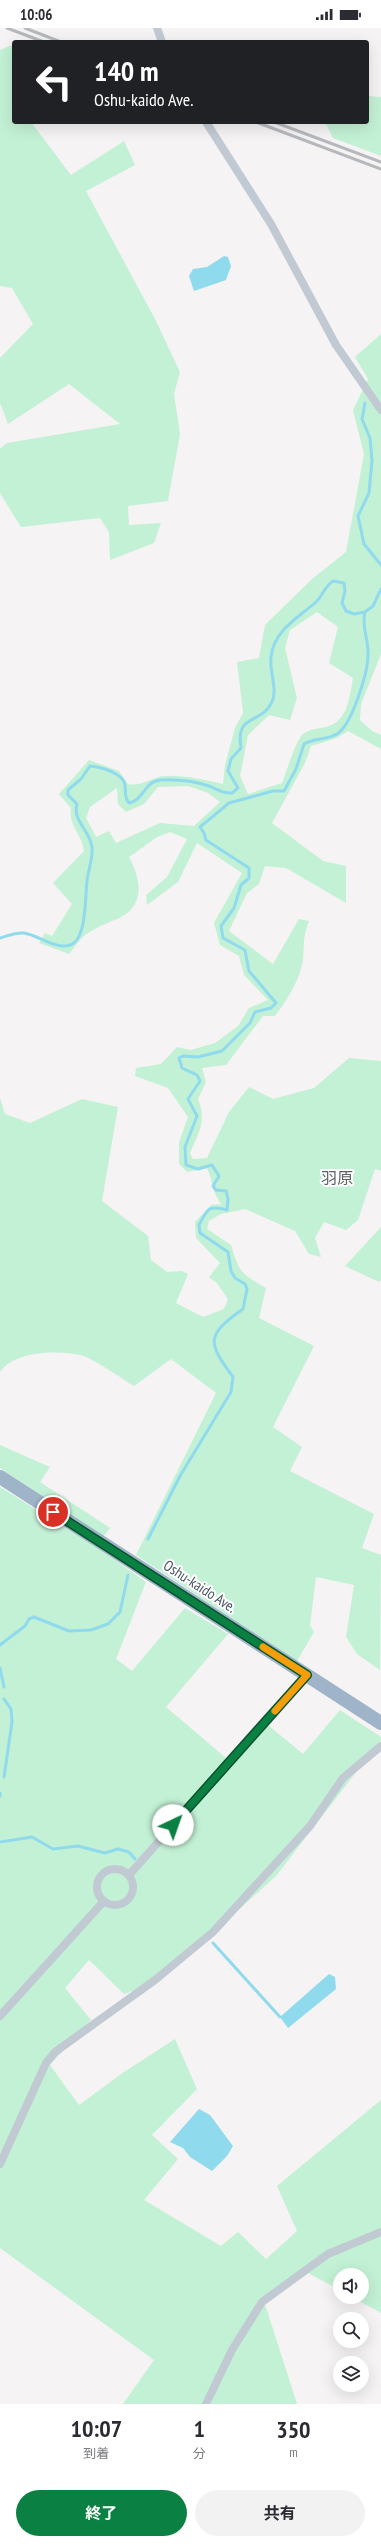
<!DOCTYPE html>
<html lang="ja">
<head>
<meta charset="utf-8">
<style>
	body { margin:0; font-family:"PT Sans Narrow","Noto Sans JP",sans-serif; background:#f2f2f3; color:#2b2b33; height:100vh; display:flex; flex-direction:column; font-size:15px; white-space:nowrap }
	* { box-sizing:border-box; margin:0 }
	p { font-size:13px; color:#7c7c81 }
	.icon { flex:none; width:22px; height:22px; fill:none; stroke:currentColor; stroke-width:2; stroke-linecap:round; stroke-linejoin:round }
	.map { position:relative; height:2376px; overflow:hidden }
	.drawer { display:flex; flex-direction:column; background:#fff; flex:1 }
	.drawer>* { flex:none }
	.guide { position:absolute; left:12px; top:12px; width:357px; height:84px; border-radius:4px; box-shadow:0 4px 16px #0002; background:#202124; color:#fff; overflow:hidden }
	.tools { position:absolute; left:333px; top:2240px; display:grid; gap:8px }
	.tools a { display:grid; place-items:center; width:36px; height:36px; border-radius:50%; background:#fff; box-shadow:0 4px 16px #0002; font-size:20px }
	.pin { position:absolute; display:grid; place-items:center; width:34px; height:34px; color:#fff; margin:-17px; border:2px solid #fff; border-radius:50%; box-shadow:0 1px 4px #0007 }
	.me { position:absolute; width:44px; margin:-22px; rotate:42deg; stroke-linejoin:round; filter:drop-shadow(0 0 3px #0008) }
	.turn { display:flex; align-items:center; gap:14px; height:84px; padding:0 16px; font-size:18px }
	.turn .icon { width:52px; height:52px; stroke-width:2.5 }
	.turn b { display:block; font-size:28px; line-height:34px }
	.eta { display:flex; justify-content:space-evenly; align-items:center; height:68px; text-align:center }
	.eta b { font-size:24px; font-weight:700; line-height:28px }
	.cta { display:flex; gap:8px; margin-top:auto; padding:8px 16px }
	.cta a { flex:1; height:46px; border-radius:24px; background:#0b8043; color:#fff; font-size:16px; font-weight:700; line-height:46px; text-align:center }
	.cta a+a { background:#f2f2f3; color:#2b2b33 }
	.status { display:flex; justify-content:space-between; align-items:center; height:28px; padding:0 20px; background:#fff; direction:ltr }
	.status svg { height:11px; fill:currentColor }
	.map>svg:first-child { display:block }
	.green { fill:#c3f1d5; fill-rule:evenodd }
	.water { fill:#90daee }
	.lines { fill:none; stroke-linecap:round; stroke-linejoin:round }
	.stream { stroke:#90daee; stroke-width:3 }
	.minor { stroke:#c1cad2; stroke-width:8 }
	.trunk { stroke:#9fb4c9; stroke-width:14 }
	.rail { stroke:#b5b8bd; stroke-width:3 }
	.route-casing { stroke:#07532c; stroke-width:10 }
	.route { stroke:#0b8043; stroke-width:7 }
	.slow { stroke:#f59e0b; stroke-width:7 }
	.labels { text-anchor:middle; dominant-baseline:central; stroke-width:4; stroke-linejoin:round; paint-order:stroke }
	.street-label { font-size:15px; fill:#4a5661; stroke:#fff }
	.neighbourhood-label { font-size:16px; fill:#5f6368; stroke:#fff }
</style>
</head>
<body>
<div class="status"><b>10:06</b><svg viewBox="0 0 49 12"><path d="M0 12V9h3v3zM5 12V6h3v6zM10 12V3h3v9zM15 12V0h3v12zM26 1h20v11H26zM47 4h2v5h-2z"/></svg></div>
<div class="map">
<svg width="381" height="2376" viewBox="0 0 381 2376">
	<rect width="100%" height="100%" fill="#f5f3f3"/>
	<path class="green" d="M12 17H14V94H31L71 147 124 113 135 137 86 163 155 291 180 344 174 366 180 406 168 473 128 478 129 497 161 495 154 515 110 532 109 504 100 490 21 499 0 465V421L7 415 120 396 69 356 8 396 0 375V330L33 296 12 260 0 258V22Z
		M367 68 381 69V128L333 110 325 94H367Z
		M381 306V626L361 676 360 692 372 703 381 707V721L348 703 337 710 311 718 305 735 272 795 323 833 346 838V875L286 840 265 838 259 856 247 865 229 903 273 936 299 891 309 893C303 909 304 916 303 932 300 952 287 972 275 988H263L226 1037 202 1040 206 1054 198 1071C207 1093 199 1104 190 1125L193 1131 207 1130 229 1084 249 1059 273 1071 314 1060 349 1030 381 1033V1143L375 1141 358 1192 346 1202 324 1194 315 1210 321 1229 309 1226 295 1203 245 1181 221 1186 209 1193 207 1201 231 1217C239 1245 242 1246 266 1260L259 1290 314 1318 273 1399 302 1419 290 1443 374 1486 362 1520 381 1527 380 1642 357 1626 346 1609 354 1557 316 1549 310 1597 314 1604 297 1633 136 1527 216 1365 171 1331 134 1358C122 1351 92 1329 80 1327 57 1322 14 1323 0 1344V1070L5 1086 30 1095 82 1071 118 1079 102 1173 148 1208 151 1232 167 1244 182 1243 188 1246 176 1275 203 1289 224 1281 228 1271 217 1255 209 1249 220 1235 196 1210 195 1194 211 1177 221 1176C211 1161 214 1156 207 1140L187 1144 179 1136V1114L188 1089 168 1060 135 1048 136 1040 161 1036 177 1019 191 1022 215 1015 238 998 249 980 268 972 244 947 239 928 220 917 214 895 242 845 197 815 178 854 147 877 146 867 167 849 187 811 170 804 157 809 129 829C140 849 146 876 121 889 109 895 97 898 85 907 79 912 74 920 69 926L39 915 45 905 52 908 72 876 53 855 84 823C82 806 68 797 71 780L59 766 89 732 119 743 128 756C140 759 151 750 164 748 184 747 204 752 223 756L225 737 235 700 243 685 237 634 259 630 265 597 312 551 346 524 364 426 353 382 368 351 355 329ZM317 584 338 599 329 635 353 650C350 667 348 692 329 698 320 701 311 700 303 706 296 712 286 745 282 755L248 766 240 748 248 707 269 687 290 692 297 670 285 620 290 602ZM188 758 208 765 220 774 194 798 160 795 116 815 109 803 96 809 86 790 90 779 117 760 118 776 126 784 144 776 158 759Z
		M381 1199V1252L379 1254 345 1238Z
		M0 1417 50 1439 40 1454 110 1500 103 1509 0 1440Z
		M0 1459 98 1520 146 1554 116 1631 132 1643 185 1580 228 1606 166 1679 233 1736 268 1697 303 1726 340 1682 381 1709V1712L276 1848 159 1954 124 1966 89 1932 65 1960 91 1992 50 2037 79 2077 124 2044 175 2011 197 2061 152 2107 178 2131 144 2172 221 2218 238 2204 266 2231 297 2203 277 2158 381 2072V2285L352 2269H362V2247H340V2262L308 2245 265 2276 297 2376H123L154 2332 0 2220Z"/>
	<path class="water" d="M224 228 228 229 231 238 226 252 194 263 189 248 193 241 207 239Z
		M329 1946 335 1949 336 1961 288 2000 280 1989Z
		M199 2081 210 2087 233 2118 227 2128 212 2143 190 2129 183 2120 170 2114Z"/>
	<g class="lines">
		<path class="stream" d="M365 375 362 391 370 410 372 433 369 465 358 488 364 516 381 537
			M0 910C8 908 15 904 24 905 38 907 56 922 70 917 87 912 85 868 87 853 88 843 93 831 92 820 91 803 72 793 77 776L68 767V762L81 751 90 738C101 739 123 745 125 757 126 765 124 769 129 775 144 772 144 754 160 752 176 751 194 753 209 758 217 761 223 766 232 765L238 760 228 743 231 731 241 720C235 685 261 697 272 674 278 662 269 642 271 629 274 602 298 590 316 574 323 567 325 558 333 553L344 555 345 563 342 575 346 583 354 586 365 584
			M148 1511 180 1448 231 1364 233 1349C207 1314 206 1307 243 1281L247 1261 245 1256 235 1250 231 1243 228 1224 200 1205 199 1197C208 1180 209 1177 227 1182L228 1171 226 1163 216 1162 213 1158 219 1148 212 1137 198 1141 186 1137 185 1119 197 1088 188 1071 200 1053 197 1047 182 1040 179 1030 183 1028 198 1029 222 1023 250 995 255 984 271 980 276 975 249 943 245 922 223 910 221 898 234 880 241 857 249 850V840L206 812 204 805 200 799 229 775 273 763H284L296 741 304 716C314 710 327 712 337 706 352 697 368 644 368 627 369 612 361 599 365 584L373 578 381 561
			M0 1617 25 1598 29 1591 34 1589 69 1603 91 1602 108 1596 120 1584 128 1547
			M0 1640 4 1659
			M4 1749 12 1694 11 1681 4 1671
			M0 1768V1765
			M0 1814 32 1809 53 1821 78 1818 105 1825 118 1821 129 1824 135 1831
			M213 1915 280 1989"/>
		<path class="minor" d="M157 0 162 14
			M206 94 271 196 336 317 381 382
			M97 1859a18 18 0 1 1 36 0a18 18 0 1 1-36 0Z
			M129 1847 307 1647
			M0 1988 104 1873
			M0 2136 46 2035 55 2024 155 1952 213 1904 310 1798 343 1750 381 1718
			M206 2376 232 2322 262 2274 328 2226 381 2204"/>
		<path class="trunk" d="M0 1449 381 1695"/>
		<path class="rail" d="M7 0 44 14
			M25 0 61 14
			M256 94 381 141
			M274 94 381 134"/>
	</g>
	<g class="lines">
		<g class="route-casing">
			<path id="route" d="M53 1484 307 1647 173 1797"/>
		</g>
		<use href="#route" class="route"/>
		<path class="slow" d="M263 1619 307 1647 275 1683"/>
	</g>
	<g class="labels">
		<g class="street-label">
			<text transform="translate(200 1558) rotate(33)">Oshu-kaido Ave.</text>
		</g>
		<g class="neighbourhood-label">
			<text x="337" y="1150">羽原</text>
		</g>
	</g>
</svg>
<div class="tools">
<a><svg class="icon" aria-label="sound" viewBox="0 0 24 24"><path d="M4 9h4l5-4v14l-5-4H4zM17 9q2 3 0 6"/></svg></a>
<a><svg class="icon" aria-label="search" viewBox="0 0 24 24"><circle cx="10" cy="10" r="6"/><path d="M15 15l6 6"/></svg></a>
<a><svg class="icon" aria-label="layers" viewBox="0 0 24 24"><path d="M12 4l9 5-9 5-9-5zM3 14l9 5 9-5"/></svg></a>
</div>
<div class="pin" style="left:53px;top:1484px;background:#d93025"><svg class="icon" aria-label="arrive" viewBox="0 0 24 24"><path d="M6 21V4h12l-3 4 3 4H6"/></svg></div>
<svg class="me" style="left:173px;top:1797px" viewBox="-20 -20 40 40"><circle r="19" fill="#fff"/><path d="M0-13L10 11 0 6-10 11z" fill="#0b8043"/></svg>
<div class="guide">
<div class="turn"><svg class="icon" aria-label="left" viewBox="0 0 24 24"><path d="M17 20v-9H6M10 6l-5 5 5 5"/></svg><div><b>140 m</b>Oshu-kaido Ave.</div></div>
</div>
</div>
<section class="drawer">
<div class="eta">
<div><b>10:07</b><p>到着</p></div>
<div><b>1</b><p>分</p></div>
<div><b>350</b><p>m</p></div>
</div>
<div class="cta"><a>終了</a><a>共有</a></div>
</section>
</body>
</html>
